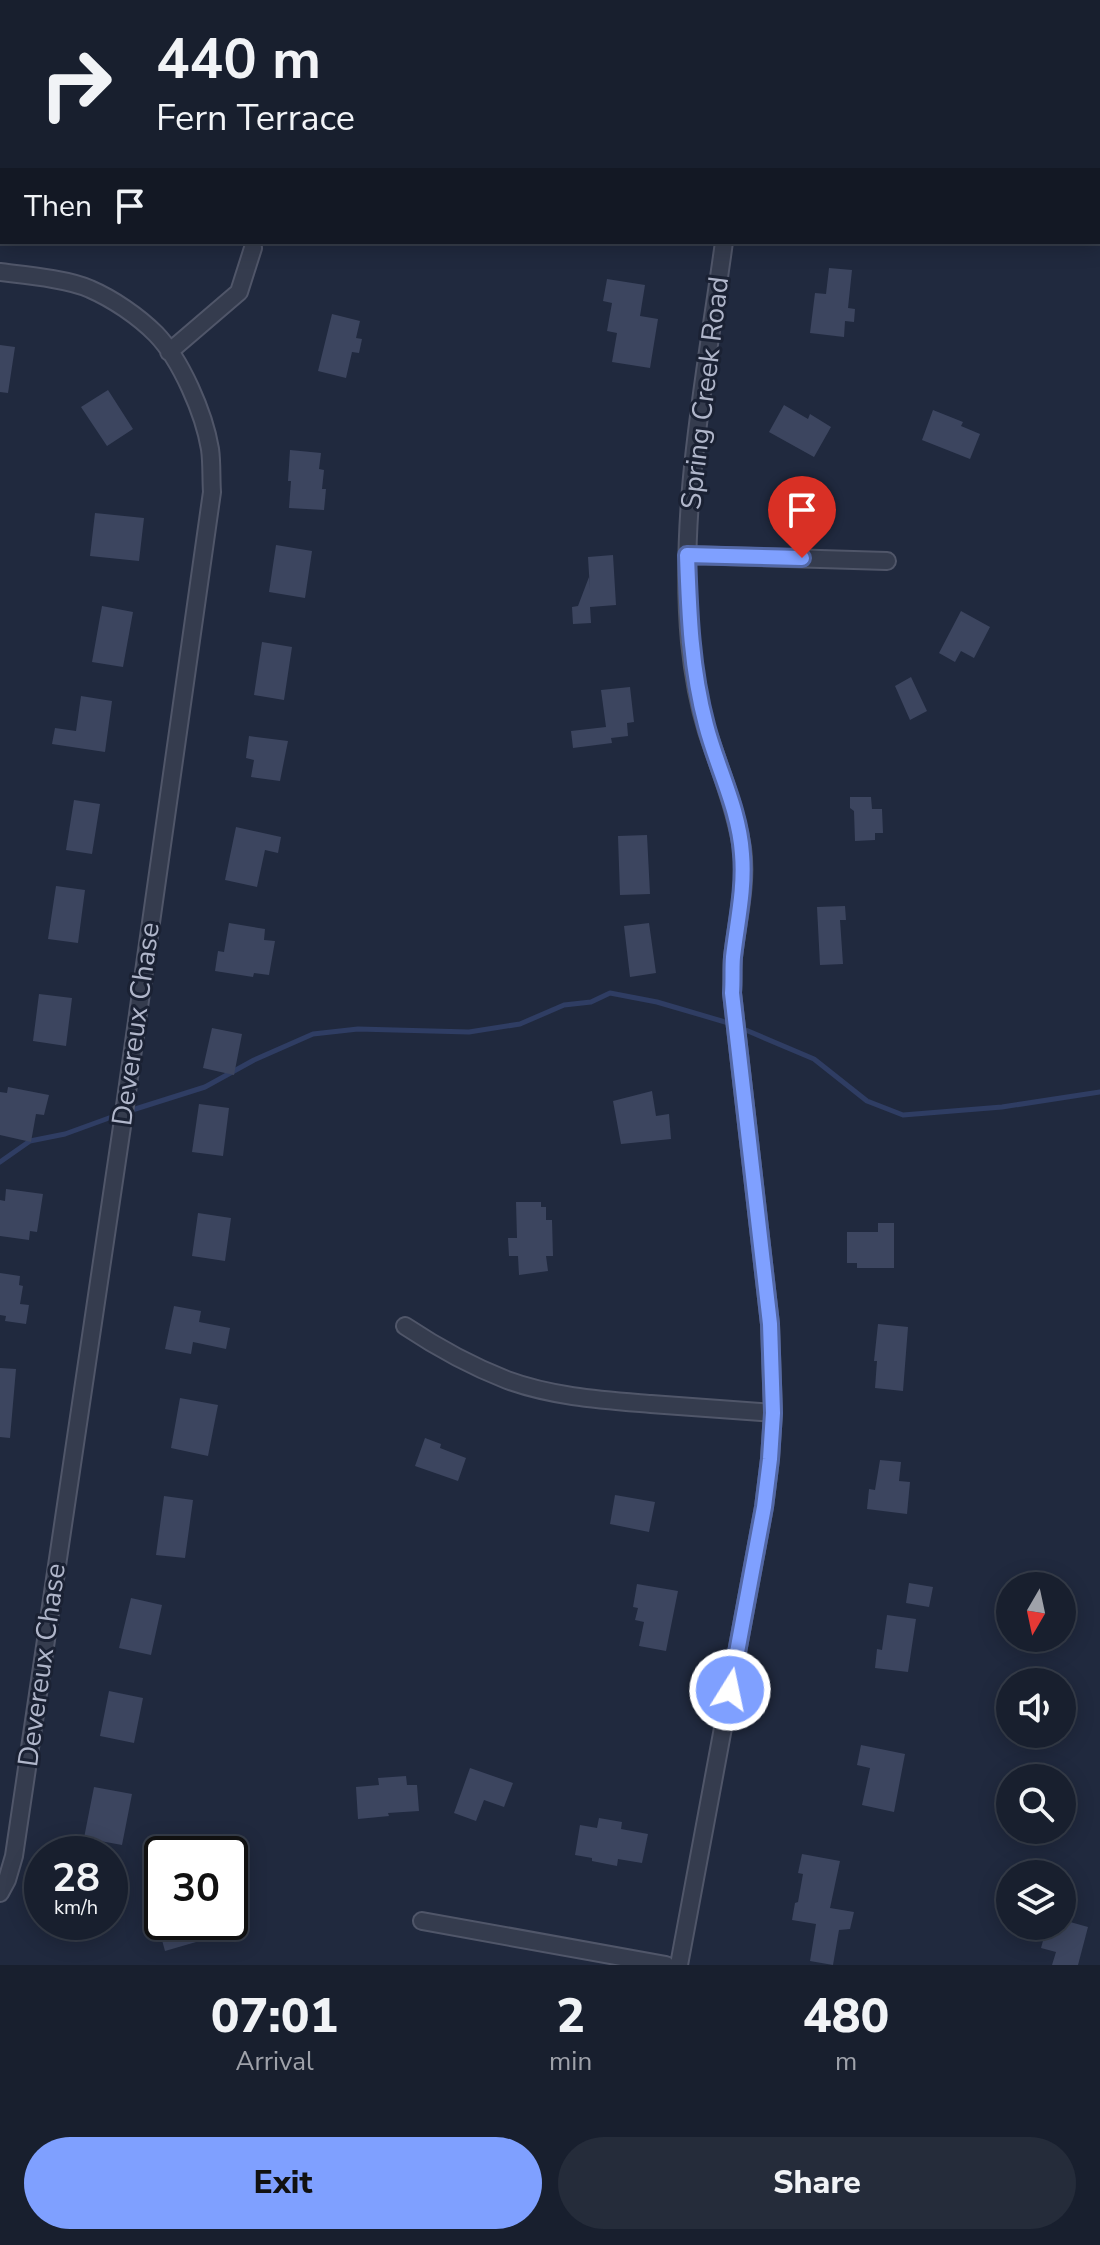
<!DOCTYPE html>
<html lang="en">
<head>
<meta charset="utf-8">
<style>
	body { margin:0; font-family:"Nunito Sans",sans-serif; background:#252c3a; color:#f1f3f6; height:100vh; display:flex; flex-direction:column; font-size:30px; white-space:nowrap }
	* { box-sizing:border-box; margin:0 }
	p { font-size:26px; color:#9fa2aa }
	.icon { flex:none; width:44px; height:44px; fill:none; stroke:currentColor; stroke-width:2; stroke-linecap:round; stroke-linejoin:round }
	.map { position:relative; height:1965px; overflow:hidden }
	.side { display:flex; flex-direction:column; background:#181f2e; flex:1 }
	.side>* { flex:none }
	.top-card { position:absolute; left:0px; top:0px; width:1100px; height:244px; box-shadow:0 4px 20px #0003,0 0 0 2px #363d4a; background:#181f2e; color:#f1f3f6; overflow:hidden }
	.needle { width:52px; rotate:189deg }
	.tools { position:absolute; left:996px; top:1572px; display:grid; gap:16px }
	.tools a { display:grid; place-items:center; width:80px; height:80px; border-radius:50%; background:#181f2e; box-shadow:0 4px 20px #0003,0 0 0 2px #363d4a; font-size:40px }
	.speed { position:absolute; left:24px; top:1836px; display:flex; gap:16px; font-size:40px; font-weight:700; text-align:center }
	.speed>* { display:grid; place-content:center; width:104px; height:104px; border-radius:50%; background:#181f2e; box-shadow:0 4px 20px #0003,0 0 0 2px #363d4a; line-height:1 }
	.speed small { font-size:20px; font-weight:400 }
	.speed .limit { border:4px solid #111; border-radius:12px; background:#fff; color:#111 }
	.pin { position:absolute; display:grid; place-items:center; width:68px; height:68px; color:#fff; margin:-82px -34px; border-radius:50% 50% 50% 0; rotate:-45deg; box-shadow:0 0 8px #0007 }
	.pin .icon { rotate:45deg }
	.me { position:absolute; width:88px; margin:-44px; rotate:10deg; stroke-linejoin:round; filter:drop-shadow(0 0 6px #0008) }
	.turn { display:flex; align-items:center; gap:28px; height:168px; padding:0 24px; font-size:36px }
	.turn .icon { width:104px; height:104px; stroke-width:2.5 }
	.turn b { display:block; font-size:56px; line-height:68px }
	.then { display:flex; align-items:center; height:76px; padding:0 24px; background:#0003; gap:16px; font-size:30px }
	.eta { display:flex; justify-content:space-evenly; align-items:center; height:136px; text-align:center }
	.eta b { font-size:48px; font-weight:800; line-height:56px }
	.cta { display:flex; gap:16px; margin-top:auto; padding:16px 24px }
	.cta a { flex:1; height:92px; border-radius:48px; background:#7fa0ff; color:#111; font-size:32px; font-weight:800; line-height:92px; text-align:center }
	.cta a+a { background:#252c3a; color:#f1f3f6 }
	.map>svg:first-child { display:block }
	.lines { fill:none; stroke-linecap:round; stroke-linejoin:round }
	.stream { stroke:#2f3d63; stroke-width:5 }
	.building { fill:#3c455f }
	.minor-casing { stroke:#505669; stroke-width:20 }
	.tertiary-casing { stroke:#505669; stroke-width:24 }
	.minor { stroke:#353c4e; stroke-width:16 }
	.tertiary { stroke:#353c4e; stroke-width:20 }
	.route-casing { stroke:#5368a6; stroke-width:20 }
	.route { stroke:#7fa0ff; stroke-width:14 }
	.labels { text-anchor:middle; dominant-baseline:central; stroke-width:6; stroke-linejoin:round; paint-order:stroke }
	.street-label { font-size:28px; fill:#b0b6ca; stroke:#1a2133 }
</style>
</head>
<body>
<div class="map">
<svg width="1100" height="1965" viewBox="0 0 1100 1965">
	<rect width="100%" height="100%" fill="#20293e"/>
	<g class="lines">
		<path class="stream" d="M741 1028 814 1059 867 1101 903 1115 1002 1107 1100 1092
			M129 1111 205 1087 254 1060 313 1034 358 1029 469 1032 520 1024 564 1005 591 1002 610 993 657 1002 732 1024
			M0 1162 30 1141 65 1134 120 1114"/>
	</g>
	<path class="building" d="M829 268 852 270 848 308 855 309 854 322 845 321 844 337 810 333 815 293 826 294Z
		M607 279 645 285 640 316 658 319 650 368 612 362 617 333 607 331 612 303 603 301Z
		M332 314 360 321 356 338 362 339 359 353 352 352 346 378 318 371Z
		M0 345 15 347 8 393 0 392Z
		M108 390 133 429 107 446 81 407Z
		M784 405 808 419 810 414 831 427 814 457 769 432Z
		M933 410 963 422 961 426 980 434 970 459 922 440Z
		M290 450 321 453 319 469 324 470 322 489H326L324 510 289 508 291 481H288Z
		M95 513 144 518 139 561 90 556Z
		M276 545 312 551 305 598 269 592Z
		M613 555 616 605 590 607 591 623 573 624 572 607 578 606 589 577 590 590 588 557Z
		M102 606 133 612 123 667 92 662Z
		M961 611 990 627 974 658 961 651 955 662 939 653Z
		M262 642 292 647 284 700 254 695Z
		M911 677 927 711 910 720 895 686Z
		M630 687 634 722 627 723 628 736 611 738 612 743 573 748 571 731 606 727 601 690Z
		M81 696 112 701 105 752 52 744 55 728 76 731Z
		M249 736 288 741 280 781 251 777 254 760 246 758Z
		M850 797H871L872 809H882L883 833H875V840L855 841 854 811 850 808Z
		M74 800 100 804 92 854 66 850Z
		M236 827 281 837 278 853 265 850 257 887 225 880Z
		M647 835 650 894 620 895 618 836Z
		M56 886 85 890 78 943 48 939Z
		M845 906 846 920H840L843 964 820 965 817 907Z
		M229 923 265 929 264 940 275 941 269 975 254 973 253 977 215 971 218 951 224 952Z
		M649 923 656 973 630 977 624 926Z
		M39 994 72 998 66 1046 33 1041Z
		M212 1028 242 1034 234 1075 203 1068Z
		M8 1087 49 1095 44 1115 36 1114 31 1142 0 1135V1092L7 1093Z
		M652 1091 656 1116 669 1114 671 1139 621 1144 613 1101Z
		M199 1104 229 1108 223 1156 192 1152Z
		M6 1189 43 1194 37 1232 30 1231 29 1240 0 1236V1200L5 1201Z
		M516 1202H541V1207H546V1220H552L553 1256H546L548 1271 519 1275 518 1256H509L508 1238H517Z
		M198 1213 231 1218 225 1261 192 1256Z
		M878 1223H894V1268H857V1263H847V1232H878Z
		M0 1273 20 1276 19 1285 23 1286 20 1304 29 1305 26 1324 5 1321 6 1316 0 1315Z
		M174 1306 201 1311 199 1322 230 1328 226 1349 193 1342 191 1354 165 1349Z
		M878 1324 908 1327 903 1391 875 1388 877 1361H874Z
		M0 1368 16 1369 10 1438 0 1437Z
		M180 1398 218 1405 208 1456 171 1448Z
		M425 1438 441 1444 440 1448 466 1458 458 1481 415 1466Z
		M880 1460 901 1462 899 1481 910 1482 907 1514 867 1509 869 1489 875 1490Z
		M615 1495 655 1502 649 1532 610 1524Z
		M164 1496 193 1500 185 1558 156 1555Z
		M909 1583 933 1587 929 1607 906 1603Z
		M637 1584 678 1591 666 1651 639 1646 644 1622 635 1620 638 1608 633 1607Z
		M131 1598 162 1605 151 1655 119 1648Z
		M887 1615 916 1619 908 1672 875 1668 877 1649 882 1650Z
		M109 1691 143 1698 134 1743 100 1736Z
		M861 1745 905 1754 894 1812 862 1805 870 1768 857 1765Z
		M470 1768 513 1783 504 1807 484 1800 476 1821 454 1813Z
		M406 1776 407 1785H417L419 1811 388 1813 389 1816 358 1819 356 1787 379 1785 378 1778Z
		M94 1787 132 1794 122 1845 84 1838Z
		M599 1818 622 1822 621 1829 648 1834 642 1863 618 1859 617 1866 592 1861V1858L575 1855 580 1825 597 1828Z
		M802 1854 840 1861 830 1908 854 1912 850 1929 839 1930 833 1965 810 1961 816 1924 792 1920 795 1903 798 1902 803 1874 798 1873Z
		M1063 1920 1088 1927 1078 1965H1052L1056 1952 1041 1948 1046 1930 1059 1934Z
		M157 1922H198L203 1940 165 1951Z"/>
	<g class="lines">
		<g class="minor-casing">
			<path id="minor" d="M0 272C24 275 69 279 90 289 113 299 138 316 156 334 181 360 204 413 210 449 212 463 211 478 212 492L124 1113 14 1856 7 1880 0 1893
				M169 352 239 292 253 248
				M687 555 887 561
				M405 1326C438 1348 471 1366 507 1380 553 1397 603 1400 651 1404 692 1407 733 1410 773 1413
				M422 1921 666 1965
				M679 1965 764 1507 770 1459 773 1413 770 1324 732 993C733 981 732 969 733 957 737 921 747 884 742 848 735 807 720 770 707 731 698 702 693 672 690 642 678 508 706 374 724 242"/>
		</g>
		<g class="tertiary-casing">
			<path id="tertiary" d="M450 0 461 2
				M1098 117 1100 118"/>
		</g>
		<use href="#minor" class="minor"/>
		<use href="#tertiary" class="tertiary"/>
	</g>
	<g class="lines">
		<g class="route-casing">
			<path id="route" d="M730 1690 764 1507 770 1459 773 1413 770 1324 732 993C733 981 732 969 733 957 737 922 745 889 742 854 739 808 717 768 706 725 691 669 689 613 687 555L802 558"/>
		</g>
		<use href="#route" class="route"/>
	</g>
	<g class="labels">
		<g class="street-label">
			<text transform="translate(705 393) rotate(-83)">Spring Creek Road</text>
			<text transform="translate(136 1024) rotate(-82)">Devereux Chase</text>
			<text transform="translate(42 1665) rotate(-82)">Devereux Chase</text>
		</g>
	</g>
</svg>
<div class="tools">
<a><svg class="needle" viewBox="-14 -14 28 28"><path d="M0-13l5 13h-10z" fill="#e53935"/><path d="M0 13l5-13h-10z" fill="#9fa2aa"/></svg></a>
<a><svg class="icon" aria-label="sound" viewBox="0 0 24 24"><path d="M4 9h4l5-4v14l-5-4H4zM17 9q2 3 0 6"/></svg></a>
<a><svg class="icon" aria-label="search" viewBox="0 0 24 24"><circle cx="10" cy="10" r="6"/><path d="M15 15l6 6"/></svg></a>
<a><svg class="icon" aria-label="layers" viewBox="0 0 24 24"><path d="M12 4l9 5-9 5-9-5zM3 14l9 5 9-5"/></svg></a>
</div>
<div class="speed"><div>28<small>km/h</small></div><div class="limit">30</div></div>
<div class="pin" style="left:802px;top:558px;background:#d93025"><svg class="icon" aria-label="arrive" viewBox="0 0 24 24"><path d="M6 21V4h12l-3 4 3 4H6"/></svg></div>
<svg class="me" style="left:730px;top:1690px" viewBox="-20 -20 40 40"><circle r="17" fill="#7fa0ff" stroke="#fff" stroke-width="3"/><path d="M0-11L8 9 0 5-8 9z" fill="#fff"/></svg>
<div class="top-card">
<div class="turn"><svg class="icon" aria-label="right" viewBox="0 0 24 24"><path d="M7 20v-9h11M14 6l5 5-5 5"/></svg><div><b>440 m</b>Fern Terrace</div></div>
<div class="then">Then<svg class="icon" aria-label="arrive" viewBox="0 0 24 24"><path d="M6 21V4h12l-3 4 3 4H6"/></svg></div>
</div>
</div>
<section class="side">
<div class="eta">
<div><b>07:01</b><p>Arrival</p></div>
<div><b>2</b><p>min</p></div>
<div><b>480</b><p>m</p></div>
</div>
<div class="cta"><a>Exit</a><a>Share</a></div>
</section>
</body>
</html>
